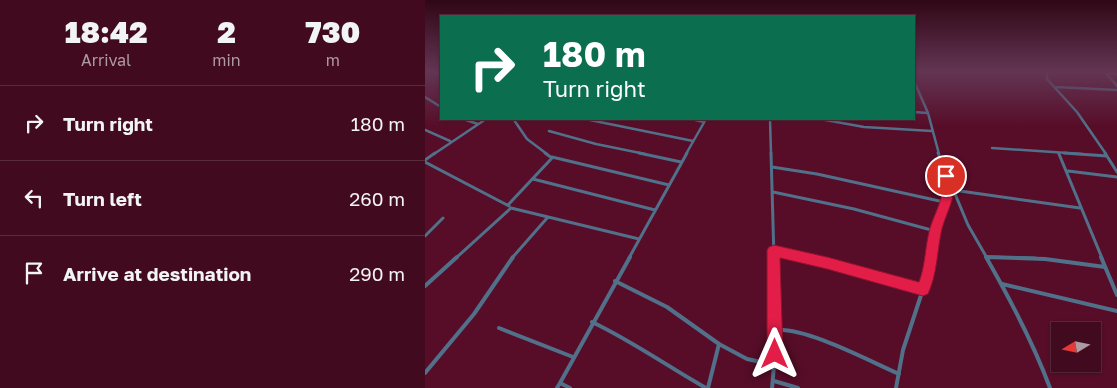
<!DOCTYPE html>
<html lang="en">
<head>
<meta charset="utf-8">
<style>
	body { margin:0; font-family:"Golos Text",sans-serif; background:#4c182b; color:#f1f3f6; height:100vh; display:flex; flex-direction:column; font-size:19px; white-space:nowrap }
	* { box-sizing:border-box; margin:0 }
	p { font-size:16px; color:#ae9aa4 }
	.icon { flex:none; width:28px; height:28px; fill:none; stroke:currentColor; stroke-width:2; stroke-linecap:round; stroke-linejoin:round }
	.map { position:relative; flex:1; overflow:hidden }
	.drawer { display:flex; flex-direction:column; background:#410a1e; width:425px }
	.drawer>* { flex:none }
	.banner { position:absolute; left:15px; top:15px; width:475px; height:105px; border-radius:0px; box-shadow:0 1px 4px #0004,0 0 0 1px #5a2b3c; background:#0b6e4f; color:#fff; overflow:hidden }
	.needle { width:32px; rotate:260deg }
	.buttons { position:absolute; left:626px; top:322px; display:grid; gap:10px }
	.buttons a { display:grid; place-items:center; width:50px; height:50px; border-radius:0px; background:#410a1e; box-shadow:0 1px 4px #0004,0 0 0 1px #5a2b3c; font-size:25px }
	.pin { position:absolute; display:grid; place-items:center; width:42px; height:42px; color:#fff; margin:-21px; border:2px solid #fff; border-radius:50%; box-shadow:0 1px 5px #0007 }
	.me { position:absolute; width:55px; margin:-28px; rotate:0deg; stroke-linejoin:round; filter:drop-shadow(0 0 4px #0008) }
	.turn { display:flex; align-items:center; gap:18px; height:105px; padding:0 20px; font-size:22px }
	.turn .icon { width:65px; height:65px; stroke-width:2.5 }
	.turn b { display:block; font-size:35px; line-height:42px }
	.eta { display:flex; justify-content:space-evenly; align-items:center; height:85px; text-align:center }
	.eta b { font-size:30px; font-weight:800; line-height:35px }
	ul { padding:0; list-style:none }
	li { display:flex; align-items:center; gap:15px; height:75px; padding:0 20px; border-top:1px solid #5a2b3c }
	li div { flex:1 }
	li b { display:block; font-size:19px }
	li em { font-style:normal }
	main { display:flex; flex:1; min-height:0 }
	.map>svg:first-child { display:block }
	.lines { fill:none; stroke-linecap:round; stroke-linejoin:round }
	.minor-far2 { stroke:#51708a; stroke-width:2.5 }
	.minor-far1 { stroke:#51708a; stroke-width:3 }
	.minor { stroke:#51708a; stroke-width:4 }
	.route { fill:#e11d48; stroke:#92132f }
</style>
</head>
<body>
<main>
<section class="drawer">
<div class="eta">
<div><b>18:42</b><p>Arrival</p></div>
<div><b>2</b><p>min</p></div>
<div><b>730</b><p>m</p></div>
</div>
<ul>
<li><svg class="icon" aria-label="right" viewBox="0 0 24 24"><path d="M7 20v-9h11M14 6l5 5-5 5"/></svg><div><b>Turn right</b></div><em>180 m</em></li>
<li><svg class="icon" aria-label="left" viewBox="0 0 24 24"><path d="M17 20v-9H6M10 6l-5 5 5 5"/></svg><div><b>Turn left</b></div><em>260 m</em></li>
<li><svg class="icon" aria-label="arrive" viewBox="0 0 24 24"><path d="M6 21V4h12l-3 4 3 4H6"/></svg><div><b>Arrive at destination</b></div><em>290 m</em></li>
</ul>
</section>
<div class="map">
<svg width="692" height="388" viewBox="0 0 692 388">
	<rect width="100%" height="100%" fill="#570d28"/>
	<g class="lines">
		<path class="minor-far2" d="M10 72 16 75
			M622 72V79L652 112 681 154
			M680 72 692 86
			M681 73 692 74
			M489 81 503 113 514 154
			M632 87 692 90
			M0 97 16 107
			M489 112 503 113
			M38 119 53 124
			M160 119 268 141
			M266 119 279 122
			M345 119 346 154
			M395 119 439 127 507 131
			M89 120 102 139 122 154
			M0 130 25 141
			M124 131 171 144 220 154
			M567 148 657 154
			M9 154 61 119
			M261 154 281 119"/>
		<path class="minor-far1" d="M214 153 256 162
			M346 153 349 258
			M513 153 543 225 562 258
			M639 153 682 156
			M680 153 692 172
			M634 154 677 258
			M127 157 244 185
			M0 160 10 153
			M0 162 84 206
			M347 167 392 174 519 202
			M643 171 692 177
			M108 179 230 210
			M528 190 655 208
			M348 192 429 209 510 231
			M83 205 127 158 120 153
			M0 236 18 218
			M349 251 379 258
			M561 257 610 258
			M31 258 86 208 214 239
			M87 258 123 217
			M204 258 262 153
			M506 258C510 232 518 208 524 182"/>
		<path class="minor" d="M373 257 498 290
			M561 257C585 299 608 342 625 388
			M561 257 620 259 680 267
			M676 257 692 295
			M190 281 242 307 294 344
			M577 284 692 311
			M0 286 32 257
			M167 322C207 341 242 366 281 388
			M74 328 148 357
			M350 330C381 327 444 361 474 374
			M0 373 49 314 88 257
			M349 381 373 388
			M135 383 205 257
			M132 388 135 383 145 388
			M283 388 294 344 322 359 350 365
			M347 388 351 344 349 257
			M471 388 478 350 504 271 506 257"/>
	</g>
	<linearGradient id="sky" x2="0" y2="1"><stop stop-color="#300716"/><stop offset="0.57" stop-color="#633553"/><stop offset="1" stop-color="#633553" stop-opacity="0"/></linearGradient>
	<rect width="692" height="126" fill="url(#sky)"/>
	<path class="route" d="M521 172 525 173C527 176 529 180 529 184 530 201 519 217 516 233 512 254 512 274 503 294L498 296 402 269 355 258 358 354 356 360 350 362 345 360 342 354V250L344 247 349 245 402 257 494 282C500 266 500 249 504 232 508 214 523 194 516 176Z"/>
</svg>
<div class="buttons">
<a><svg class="needle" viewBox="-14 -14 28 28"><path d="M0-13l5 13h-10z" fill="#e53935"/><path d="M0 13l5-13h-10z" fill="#ae9aa4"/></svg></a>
</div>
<div class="pin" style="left:521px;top:176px;background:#d93025"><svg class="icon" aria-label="arrive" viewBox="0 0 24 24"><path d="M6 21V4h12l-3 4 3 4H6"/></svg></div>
<svg class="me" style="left:350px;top:354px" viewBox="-20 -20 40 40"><path d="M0-17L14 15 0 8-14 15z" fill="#e11d48" stroke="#fff" stroke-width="4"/></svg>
<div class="banner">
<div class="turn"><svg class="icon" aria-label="right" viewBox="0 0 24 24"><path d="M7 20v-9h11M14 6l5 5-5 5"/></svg><div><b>180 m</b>Turn right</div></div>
</div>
</div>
</main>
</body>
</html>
